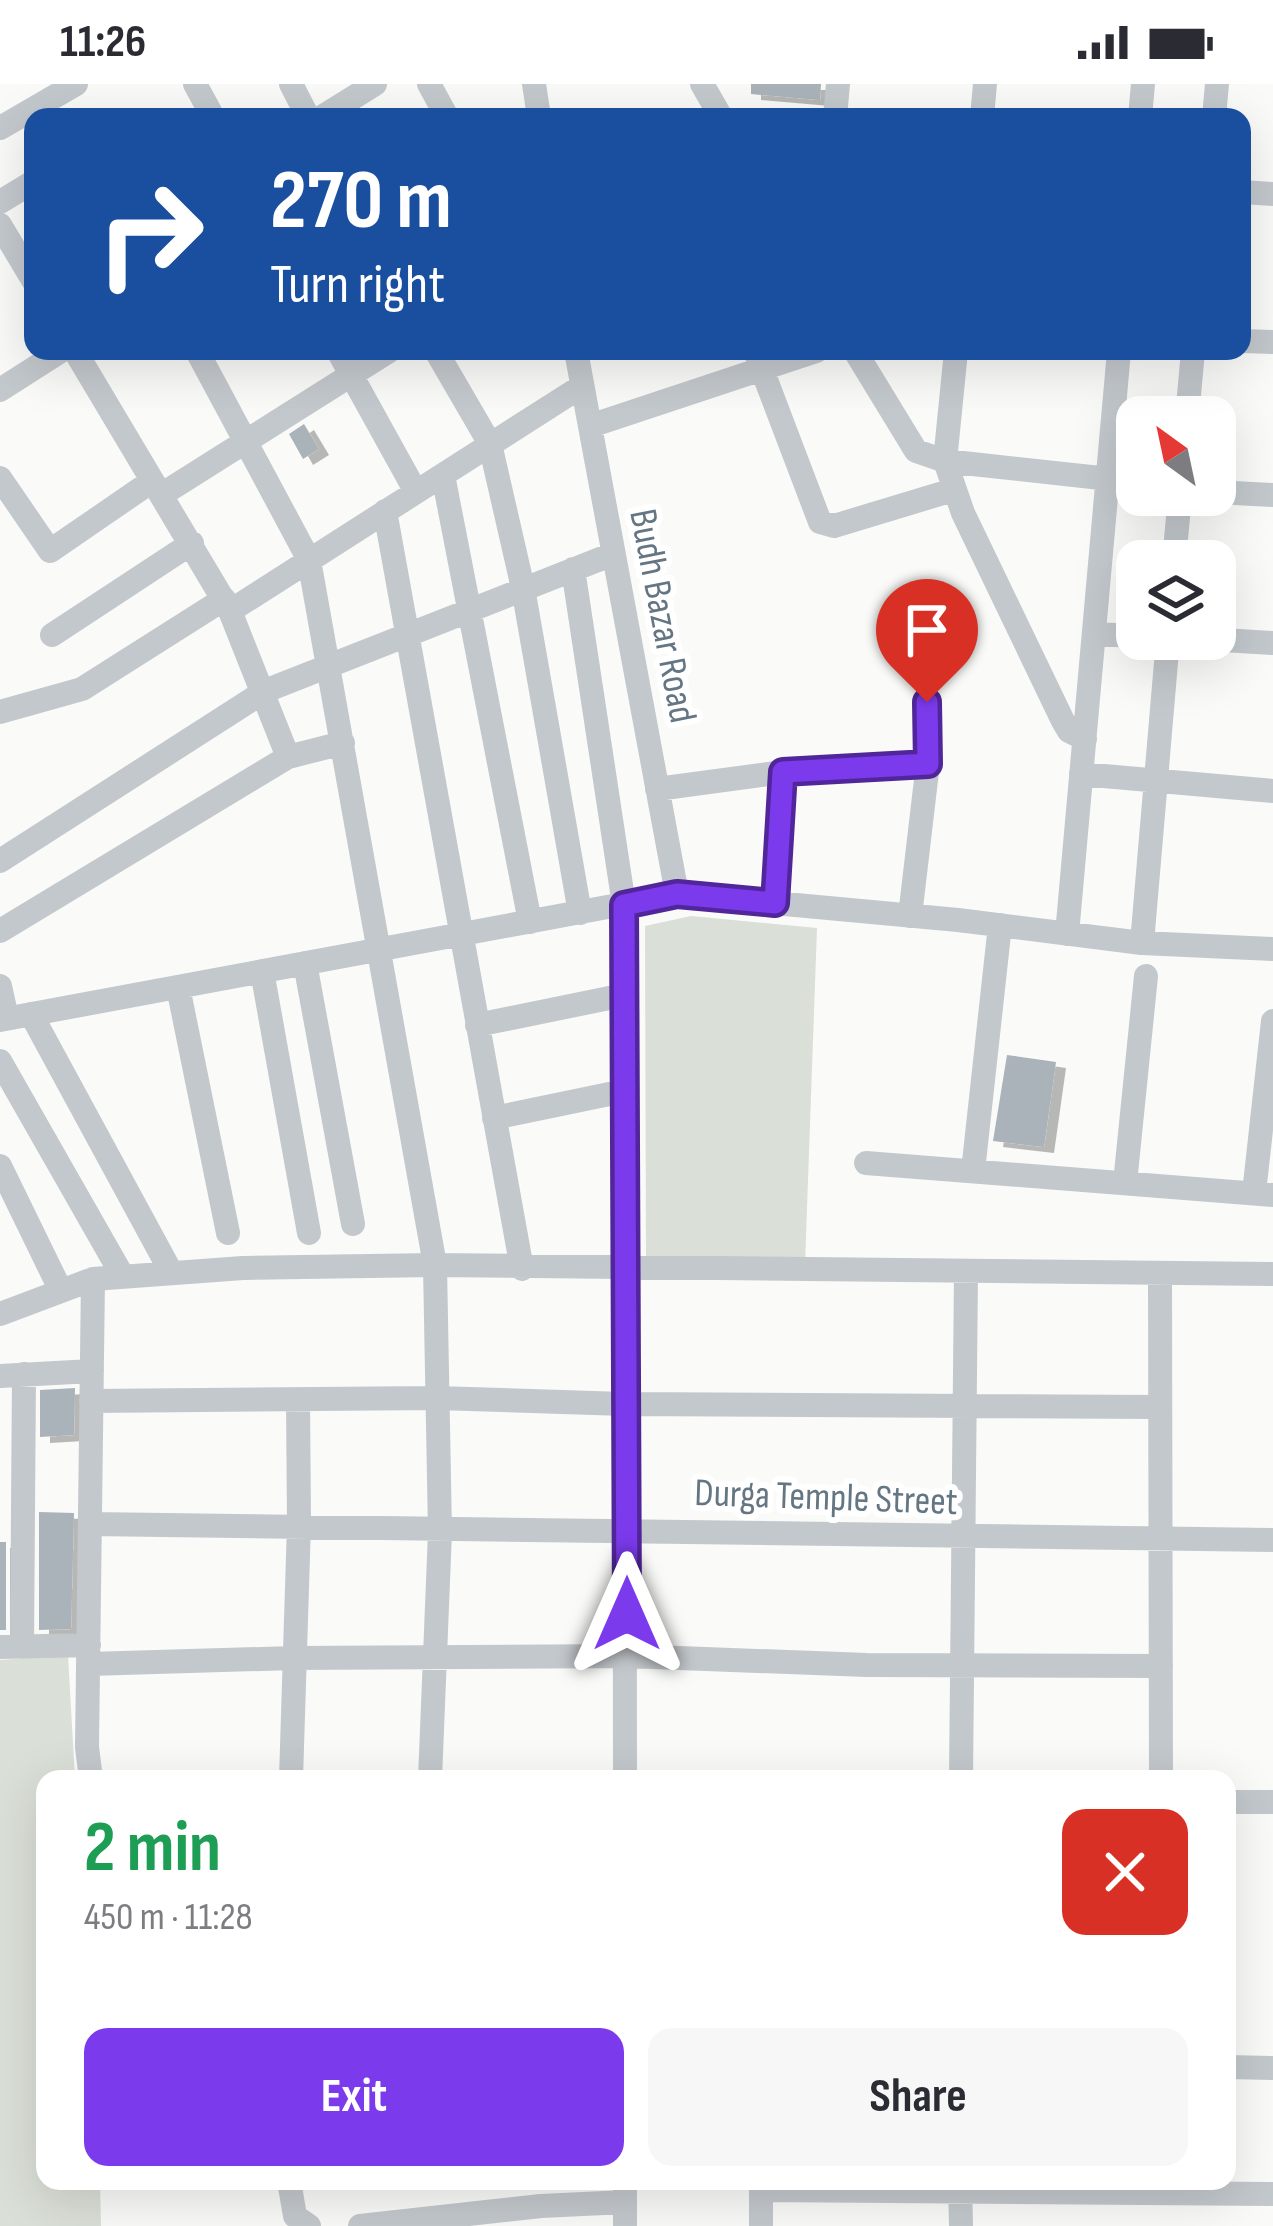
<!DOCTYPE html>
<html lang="en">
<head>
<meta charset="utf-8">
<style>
	body { margin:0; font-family:"Sofia Sans Condensed",sans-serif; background:#f7f7f7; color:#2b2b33; height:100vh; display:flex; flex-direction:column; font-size:45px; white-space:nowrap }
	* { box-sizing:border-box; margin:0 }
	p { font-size:39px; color:#7c7c81 }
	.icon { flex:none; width:66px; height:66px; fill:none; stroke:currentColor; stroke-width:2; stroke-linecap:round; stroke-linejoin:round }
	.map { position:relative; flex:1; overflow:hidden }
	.side { position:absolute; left:36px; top:1686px; width:1200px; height:420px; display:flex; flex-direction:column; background:#fff; border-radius:24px; box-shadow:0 12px 48px #0002 }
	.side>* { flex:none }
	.hud { position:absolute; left:24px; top:24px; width:1227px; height:252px; border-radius:24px; box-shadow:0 12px 48px #0002; background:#1a4fa0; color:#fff; overflow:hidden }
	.needle { width:78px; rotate:327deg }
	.tools { position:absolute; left:1116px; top:312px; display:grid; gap:24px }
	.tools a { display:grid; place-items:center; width:120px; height:120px; border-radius:24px; background:#fff; box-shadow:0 12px 48px #0002; font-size:60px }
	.pin { position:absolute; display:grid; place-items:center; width:102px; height:102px; color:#fff; margin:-123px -51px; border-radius:50% 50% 50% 0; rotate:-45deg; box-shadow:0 0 12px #0007 }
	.pin .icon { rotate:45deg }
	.me { position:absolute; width:132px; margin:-66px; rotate:0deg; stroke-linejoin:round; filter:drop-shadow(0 0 9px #0008) }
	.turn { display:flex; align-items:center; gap:42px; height:252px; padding:0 48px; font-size:54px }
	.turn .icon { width:156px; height:156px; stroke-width:2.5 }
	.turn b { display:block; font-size:84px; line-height:102px }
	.round { display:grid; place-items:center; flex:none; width:126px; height:126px; border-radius:24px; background:#f7f7f7 }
	.head { display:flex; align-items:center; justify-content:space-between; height:204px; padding:0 48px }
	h1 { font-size:72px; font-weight:700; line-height:90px; color:#1e9e55 }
	.cta { display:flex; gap:24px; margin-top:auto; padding:24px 48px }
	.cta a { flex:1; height:138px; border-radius:24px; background:#7c3aed; color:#fff; font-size:48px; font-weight:700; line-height:138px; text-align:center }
	.cta a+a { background:#f7f7f7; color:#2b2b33 }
	.status { display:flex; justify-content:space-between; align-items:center; height:84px; padding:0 60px; background:#fff; direction:ltr }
	.status svg { height:33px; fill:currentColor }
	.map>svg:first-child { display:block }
	.green { fill:#dadfd7 }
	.building { fill:#aab3b9; filter:url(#shadow) }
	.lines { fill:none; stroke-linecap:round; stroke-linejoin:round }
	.minor { stroke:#c3c8cc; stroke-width:24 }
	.route-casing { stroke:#51269a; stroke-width:30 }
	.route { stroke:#7c3aed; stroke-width:21 }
	.labels { text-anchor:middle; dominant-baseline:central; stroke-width:12; stroke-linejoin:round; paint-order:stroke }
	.street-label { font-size:39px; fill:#657683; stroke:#fff }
</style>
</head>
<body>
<div class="status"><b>11:26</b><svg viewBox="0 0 49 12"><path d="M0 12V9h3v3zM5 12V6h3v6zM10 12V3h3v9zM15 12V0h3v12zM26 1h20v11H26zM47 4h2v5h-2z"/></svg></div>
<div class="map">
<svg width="1273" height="2142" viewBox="0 0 1273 2142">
	<defs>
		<filter id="shadow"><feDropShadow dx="10" dy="6" stdDeviation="0" flood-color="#0004"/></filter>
	</defs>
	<rect width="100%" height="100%" fill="#fafaf8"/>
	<path class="green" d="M691 832 817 844 805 1180 646 1177 645 842Z
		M68 1571 75 1695H45V2097H100L101 2142H0V1576Z"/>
	<path class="building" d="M751 0H821L820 16 751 10Z
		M304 340 319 365 303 375 289 350Z
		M1007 971 1056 978 1044 1063 993 1057Z
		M75 1304 74 1351 40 1353V1306Z
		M39 1428 74 1429 71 1545 39 1546Z
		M0 1458H6V1546H0Z"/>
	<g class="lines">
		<path class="minor" d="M195 0 213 33
			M291 0 308 33
			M429 0 447 33
			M534 0 539 33
			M702 0 721 33
			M322 33 375 0
			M835 33 838 0
			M982 33 985 0
			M1140 33 1143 0
			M1214 33 1217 0
			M0 44 76 0
			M1242 108 1273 110
			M0 118 33 98
			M0 141 33 196
			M1242 257 1273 258
			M75 267 230 527 288 673
			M197 267 309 476 435 1181 440 1448 430 1695
			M338 267 416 408
			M436 267 490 360 523 504 580 829
			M576 267 677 810
			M755 267 820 438 834 442 953 406
			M855 267 916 367 945 377 963 429 1063 637 1069 647 1085 655
			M956 267 945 377 1137 398
			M0 306 61 267
			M1187 333 1193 267
			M590 342 816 267
			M443 391 530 838
			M0 394 50 467 152 397
			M1215 408 1273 411
			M161 411 389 267
			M385 427 522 1185
			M1174 477 1180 411
			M573 485 624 821 625 1695
			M230 527 582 302
			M1094 550 1137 552
			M52 551 192 459
			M1206 555 1273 559
			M0 628 82 605 224 515
			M1081 690 1273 707
			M657 705 783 688 928 680
			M0 777 265 607 613 470
			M775 819 783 688
			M910 832 930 662 927 618
			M0 847 288 673 343 659
			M1067 850 1119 267
			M1142 859 1168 555
			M305 879 353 1140
			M262 887 309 1149
			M0 902 7 934
			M178 903 228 1149
			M31 930 171 1188
			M0 936 677 810 958 836 1142 859 1273 865
			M477 941 624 911
			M0 977 122 1191
			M494 1034 624 1007
			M866 1079 1273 1111
			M0 1082 60 1205
			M973 1087 1000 841
			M1125 1099 1146 892
			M1254 1109 1273 937
			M1160 1190 1161 1695
			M0 1230 93 1195 243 1184 435 1181 1273 1190
			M0 1292 92 1287
			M91 1317 437 1314 624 1320 1160 1323
			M90 1440 1273 1456
			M0 1563 89 1561
			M22 1563 24 1290
			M89 1580 293 1574 627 1572 867 1581 1161 1582
			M91 1695 87 1663 93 1195
			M291 1695 299 1440 298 1316
			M961 1695 966 1188
			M1227 1718H1273
			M1227 1983 1273 1984
			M289 2097 295 2132 309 2142
			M625 2097V2142
			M960 2097 961 2142
			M761 2106 1273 2110
			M360 2142 541 2122 625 2118
			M761 2142V2097"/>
	</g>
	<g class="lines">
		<g class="route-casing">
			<path id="route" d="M627 1530 624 821 677 810 775 819 783 688 928 680 927 618"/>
		</g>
		<use href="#route" class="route"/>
	</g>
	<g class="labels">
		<g class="street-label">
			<text transform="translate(662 532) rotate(79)">Budh Bazar Road</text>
			<text transform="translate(826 1414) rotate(2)">Durga Temple Street</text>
		</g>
	</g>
</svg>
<div class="tools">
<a><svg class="needle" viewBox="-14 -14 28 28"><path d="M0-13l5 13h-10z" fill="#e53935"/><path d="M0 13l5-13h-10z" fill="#7c7c81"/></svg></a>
<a><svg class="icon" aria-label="layers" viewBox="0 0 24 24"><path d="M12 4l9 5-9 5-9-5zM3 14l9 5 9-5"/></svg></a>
</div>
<div class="pin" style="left:927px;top:618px;background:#d93025"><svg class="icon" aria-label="arrive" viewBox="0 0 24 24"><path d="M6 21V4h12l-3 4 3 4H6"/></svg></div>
<svg class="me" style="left:627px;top:1530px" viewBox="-20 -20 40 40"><path d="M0-17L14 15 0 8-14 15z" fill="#7c3aed" stroke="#fff" stroke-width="4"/></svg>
<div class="hud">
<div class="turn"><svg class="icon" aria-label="right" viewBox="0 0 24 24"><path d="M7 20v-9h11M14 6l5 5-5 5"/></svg><div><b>270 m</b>Turn right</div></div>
</div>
<section class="side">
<div class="head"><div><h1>2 min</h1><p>450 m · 11:28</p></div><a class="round" style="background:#d93025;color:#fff"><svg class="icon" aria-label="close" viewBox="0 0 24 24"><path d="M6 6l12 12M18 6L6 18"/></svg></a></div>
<div class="cta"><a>Exit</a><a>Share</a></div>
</section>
</div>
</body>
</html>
